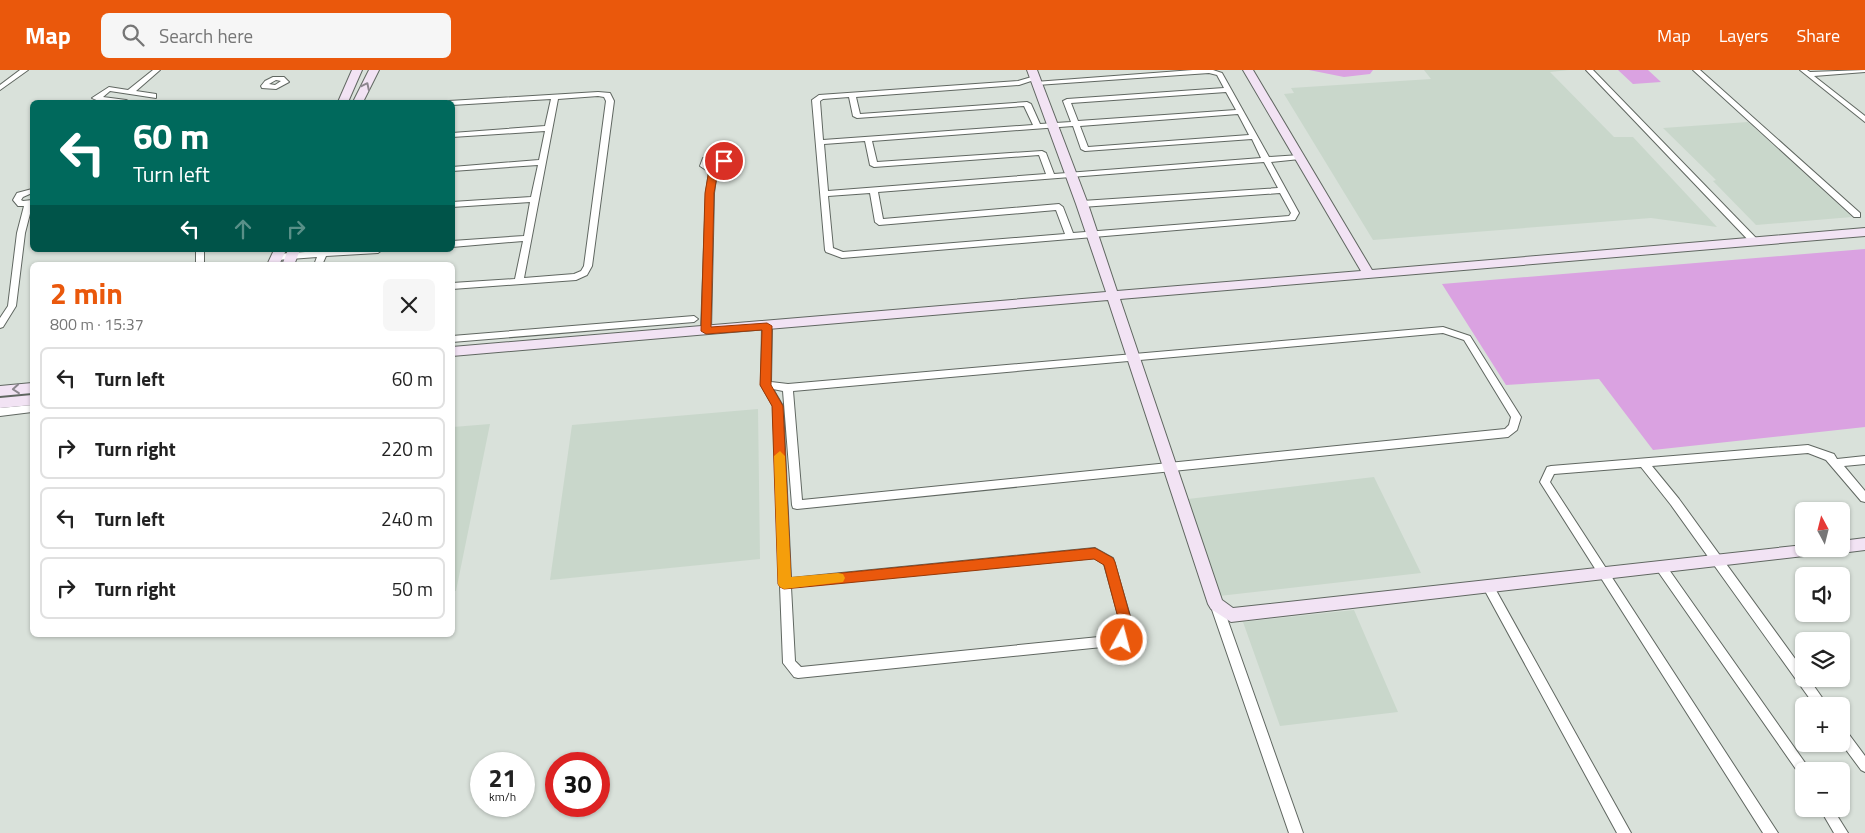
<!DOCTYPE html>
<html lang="en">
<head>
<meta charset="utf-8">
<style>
	body { margin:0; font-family:"Titillium Web",sans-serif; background:#f6f6f6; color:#222; height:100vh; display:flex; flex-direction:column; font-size:19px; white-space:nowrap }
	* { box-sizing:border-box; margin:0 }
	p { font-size:16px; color:#767676 }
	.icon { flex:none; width:28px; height:28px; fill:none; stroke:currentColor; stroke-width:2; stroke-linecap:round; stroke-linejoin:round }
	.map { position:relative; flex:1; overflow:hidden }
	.panel { position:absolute; left:30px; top:192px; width:425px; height:375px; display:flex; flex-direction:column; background:#fff; border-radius:8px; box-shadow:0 1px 4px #0004 }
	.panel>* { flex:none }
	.guide { position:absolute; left:30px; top:30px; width:425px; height:152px; border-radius:8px; box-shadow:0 1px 4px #0004; background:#00695c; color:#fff; overflow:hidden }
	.needle { width:32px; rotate:353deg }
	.tools { position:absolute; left:1795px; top:432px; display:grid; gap:10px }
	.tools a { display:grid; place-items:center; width:55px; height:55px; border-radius:8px; background:#fff; box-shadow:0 1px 4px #0004; font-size:25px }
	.speed { position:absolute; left:470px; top:682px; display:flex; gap:10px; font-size:25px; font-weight:700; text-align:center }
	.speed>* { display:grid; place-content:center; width:65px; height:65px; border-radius:50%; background:#fff; box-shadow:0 1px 4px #0004; line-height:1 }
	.speed small { font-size:12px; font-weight:400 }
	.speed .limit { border:8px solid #d22; background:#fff; color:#111 }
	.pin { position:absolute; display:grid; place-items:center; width:42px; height:42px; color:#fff; margin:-21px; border:2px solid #fff; border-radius:50%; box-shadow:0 1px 5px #0007 }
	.me { position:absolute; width:55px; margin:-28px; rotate:7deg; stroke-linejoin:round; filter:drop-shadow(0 0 4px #0008) }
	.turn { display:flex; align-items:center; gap:18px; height:105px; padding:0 20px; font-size:22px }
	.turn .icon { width:65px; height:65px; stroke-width:2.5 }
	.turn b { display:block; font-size:35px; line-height:42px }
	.lanes { display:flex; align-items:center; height:48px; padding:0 20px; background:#0003; justify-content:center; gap:25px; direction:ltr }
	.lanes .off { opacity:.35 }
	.round { display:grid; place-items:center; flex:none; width:52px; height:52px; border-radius:8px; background:#f6f6f6 }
	.head { display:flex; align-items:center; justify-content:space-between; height:85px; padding:0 20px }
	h1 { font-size:30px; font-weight:700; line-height:38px; color:#ea580c }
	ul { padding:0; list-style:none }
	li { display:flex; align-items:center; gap:15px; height:62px; margin:0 10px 8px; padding:0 10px; border:2px solid #e0e0e0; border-radius:8px }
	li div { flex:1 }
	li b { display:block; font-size:19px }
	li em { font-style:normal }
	header { display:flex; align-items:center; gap:30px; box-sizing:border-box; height:70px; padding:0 25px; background:#ea580c; color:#fff }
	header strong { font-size:24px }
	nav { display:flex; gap:28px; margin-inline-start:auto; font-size:18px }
	.search { width:350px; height:45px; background:#f6f6f6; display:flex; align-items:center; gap:12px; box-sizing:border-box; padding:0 18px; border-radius:8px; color:#767676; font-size:19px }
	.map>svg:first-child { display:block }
	.built { fill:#c9d7cb }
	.green { fill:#daa2e1 }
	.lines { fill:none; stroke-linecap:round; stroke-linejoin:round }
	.street-casing { stroke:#606761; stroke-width:2 }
	.secondary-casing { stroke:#606761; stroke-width:2 }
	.street { fill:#fff; fill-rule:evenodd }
	.secondary { fill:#f2e3f4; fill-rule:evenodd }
	.oneway { stroke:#8c868e }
	.route { fill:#ea580c; stroke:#983908 }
	.slow { fill:#f59e0b }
</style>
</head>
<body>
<header>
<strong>Map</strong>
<div class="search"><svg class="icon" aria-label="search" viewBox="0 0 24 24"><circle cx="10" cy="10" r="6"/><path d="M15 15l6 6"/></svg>Search here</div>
<nav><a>Map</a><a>Layers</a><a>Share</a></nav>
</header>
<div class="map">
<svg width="1865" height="763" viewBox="0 0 1865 763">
	<rect width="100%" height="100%" fill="#d9e1da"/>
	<path class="built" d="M1424 0H1569L1550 2 1614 67H1633L1717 157 1651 148 1373 170 1284 24 1294 23 1291 18 1431 9Z
		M1748 52 1805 104 1852 147 1756 155 1713 111 1716 110 1663 58Z
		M758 339 760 489 550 510 572 355Z
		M490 354 456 521H453V357Z
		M1374 407 1421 503 1219 526 1188 429Z
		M1354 540 1398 642 1280 656 1243 552Z"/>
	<path class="green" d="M1309 0H1373L1370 4 1344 7Z
		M1618 0H1648L1661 12 1633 14Z
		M1865 179V357L1653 380 1599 309 1506 315 1442 214Z"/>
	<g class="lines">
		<g class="street-casing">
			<path id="street" d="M20 0H28L0 20V15Z
				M153 0H160L136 21 156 24V28L110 21 103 27 126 30 130 32C119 33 102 34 92 28L109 17 128 20Z
				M1193 0H1213L1222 3 1269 87 1300 85 1304 87 1300 89 1271 92 1299 143 1295 150 842 188 826 182 825 180 812 30 819 25 1018 11 1035 6 1039 8 1037 9 1019 15 856 27 860 44 1027 32 1031 34 1040 54 1071 52 1063 31 1067 29 1224 18 1217 5 1209 3 1037 15 1035 14V12ZM1226 22 1236 40 1078 51 1071 33ZM849 27 853 46 857 48 1024 36 1033 55 823 70 820 31 823 29ZM1238 44 1249 65 1088 77 1080 56ZM1073 56 1081 79 1085 81 1252 69 1261 88 1054 104 1046 83 1042 81 877 92 872 71ZM865 71 870 95 874 97 1039 85 1046 104 828 121 824 74ZM1264 92 1278 118 1082 131 1078 134 1082 137 1280 123 1291 143 1289 146 1073 163 1063 137 1059 134 883 149 878 122ZM870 123 875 152 879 155 1056 140 1065 164 843 182 833 178 828 126Z
				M1586 0H1593L1758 170V174H1752Z
				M1693 0H1700L1860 143V147H1854Z
				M1800 0H1807L1810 2 1865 0V2L1814 6 1865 46V52Z
				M273 7H284L289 12 276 19 262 18 261 16 265 11ZM276 10 281 11 275 15 269 14Z
				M598 22 610 23 614 31 592 196 587 205 576 210 452 219V213L515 209 523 171 452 177V171L524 166 530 132 452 137V132L531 127 538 95 452 101V97L539 90 545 61 452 67V63L545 56 551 29 452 35V32H449V31ZM598 26 604 27 606 31 584 196 581 201 574 204 524 208 558 29Z
				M719 86 728 93 723 100 717 101 714 123 711 261 706 264 701 261 706 123 709 102 700 96 703 88ZM717 91 720 93 717 96 711 97 708 95 709 92Z
				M32 119V123L23 127 21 130 23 131 32 130V136L25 163 16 236 3 257 0 258V248L8 236 17 163 24 136H18L13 130 17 123Z
				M196 180H204V195H196Z
				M320 180 328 181 382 180 378 183 326 186 322 195H314L317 187 277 190 273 187 277 184 319 181Z
				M694 246 698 249 694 252 452 272V266Z
				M767 253 772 256 771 312 788 314 1443 257 1470 266 1521 347 1517 360 1508 367 797 439 793 438 792 435 783 321 773 319 783 336 791 508 1095 478 1113 488 1114 491 1134 560 1126 574 1122 575 798 608 794 607 783 593 773 336 761 315 762 256ZM1443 263 1464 270 1511 347 1509 355 1505 359 802 430 793 321ZM1094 488 1104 494 1122 559 1119 565 801 597 795 591 791 517Z
				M32 335V342L0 346V338Z
				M1808 375 1834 384 1837 389 1865 386V394L1844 396 1865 421V432L1861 431 1826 390 1808 383 1652 396 1679 429 1804 601V609H1809L1828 636H1815L1671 435 1641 397 1554 404 1550 412 1778 763H1763L1540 412 1547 397 1551 396Z
				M1661 492 1665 494 1808 697 1810 701H1804V707L1800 705 1657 500 1656 497 1657 494Z
				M1488 511 1492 513 1631 763H1617L1484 519 1482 516 1484 513Z
				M1216 529 1220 531 1222 534 1303 763H1289L1210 534 1212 531Z
				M1841 657 1845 659 1865 686V702L1861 700 1841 673Z
				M1820 739H1833L1848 763H1834Z"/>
		</g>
		<g class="secondary-casing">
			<path id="secondary" d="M352 0H362L348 32H338Z
				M369 0H379L363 32H353Z
				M1027 0H1037L1088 134 1117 221 1361 201 1243 0H1253L1372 200 1865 158V166L1120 229 1222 530 1233 538 1804 475V479H1832L1830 483 1231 552 1211 539 1208 534 1108 230 452 286V277L1106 222 1076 134Z
				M274 180H286L279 195H267Z
				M288 180H300L294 195H282Z
				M32 313V323L0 326V316Z
				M32 325V335L0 338V328Z
				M1865 468V480L1841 483 1834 479H1841V471Z"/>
		</g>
		<use href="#street" class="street"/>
		<use href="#secondary" class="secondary"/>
	</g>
	<defs><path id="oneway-chevron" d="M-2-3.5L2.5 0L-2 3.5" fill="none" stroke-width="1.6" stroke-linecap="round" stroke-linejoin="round" transform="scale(1.25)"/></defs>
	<g class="oneway">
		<use href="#oneway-chevron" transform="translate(366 16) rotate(-64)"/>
		<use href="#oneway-chevron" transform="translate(16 319) rotate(175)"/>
	</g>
	<path class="route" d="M724 88 728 91 727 97 718 101 714 123 711 257 767 253 772 256 771 315 783 336 791 508 1095 478 1113 488 1115 492 1134 560 1126 574 1122 576 1117 574 1115 570 1121 559 1104 495 1094 489 784 519 780 517 778 514 772 336 760 315 762 260 706 264 701 261 705 123 709 100 718 95 721 89Z"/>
	<path class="slow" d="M780 381 785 386 791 507 838 503 843 504 845 508 843 512 784 519 780 517 778 514 774 386Z"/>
</svg>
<div class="tools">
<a><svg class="needle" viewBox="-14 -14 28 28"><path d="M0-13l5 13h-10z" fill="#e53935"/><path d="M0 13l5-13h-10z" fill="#767676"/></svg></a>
<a><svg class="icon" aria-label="sound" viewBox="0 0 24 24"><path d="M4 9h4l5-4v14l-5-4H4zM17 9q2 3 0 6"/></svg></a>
<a><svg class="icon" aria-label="layers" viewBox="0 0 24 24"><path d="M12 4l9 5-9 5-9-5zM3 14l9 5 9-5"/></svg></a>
<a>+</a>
<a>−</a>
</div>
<div class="speed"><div>21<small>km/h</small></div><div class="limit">30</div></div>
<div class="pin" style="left:724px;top:91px;background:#d93025"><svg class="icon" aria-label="arrive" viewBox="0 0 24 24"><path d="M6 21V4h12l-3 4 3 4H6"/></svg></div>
<svg class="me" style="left:1122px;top:570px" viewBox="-20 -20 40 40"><circle r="17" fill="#ea580c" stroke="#fff" stroke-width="3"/><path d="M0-11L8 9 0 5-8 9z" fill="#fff"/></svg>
<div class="guide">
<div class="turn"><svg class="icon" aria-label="left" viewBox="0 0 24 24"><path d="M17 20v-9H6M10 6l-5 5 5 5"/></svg><div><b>60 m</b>Turn left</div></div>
<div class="lanes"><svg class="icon" aria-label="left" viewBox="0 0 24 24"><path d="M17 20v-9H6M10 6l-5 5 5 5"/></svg><svg class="icon off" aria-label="ahead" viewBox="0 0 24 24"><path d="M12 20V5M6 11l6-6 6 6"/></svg><svg class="icon off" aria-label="right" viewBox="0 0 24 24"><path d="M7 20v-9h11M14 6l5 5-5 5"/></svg></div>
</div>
<section class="panel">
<div class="head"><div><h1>2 min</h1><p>800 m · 15:37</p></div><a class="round"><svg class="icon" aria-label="close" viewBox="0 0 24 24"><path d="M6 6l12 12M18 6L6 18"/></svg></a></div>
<ul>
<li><svg class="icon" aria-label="left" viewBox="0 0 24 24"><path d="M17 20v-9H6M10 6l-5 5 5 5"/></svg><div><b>Turn left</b></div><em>60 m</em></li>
<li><svg class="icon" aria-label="right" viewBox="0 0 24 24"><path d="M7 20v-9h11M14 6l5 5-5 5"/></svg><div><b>Turn right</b></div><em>220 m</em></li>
<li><svg class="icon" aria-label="left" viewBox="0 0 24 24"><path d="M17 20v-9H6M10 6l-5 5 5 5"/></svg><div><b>Turn left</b></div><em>240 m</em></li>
<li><svg class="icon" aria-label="right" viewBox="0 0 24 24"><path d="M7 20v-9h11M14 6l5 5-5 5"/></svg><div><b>Turn right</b></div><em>50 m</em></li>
</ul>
</section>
</div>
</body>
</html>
